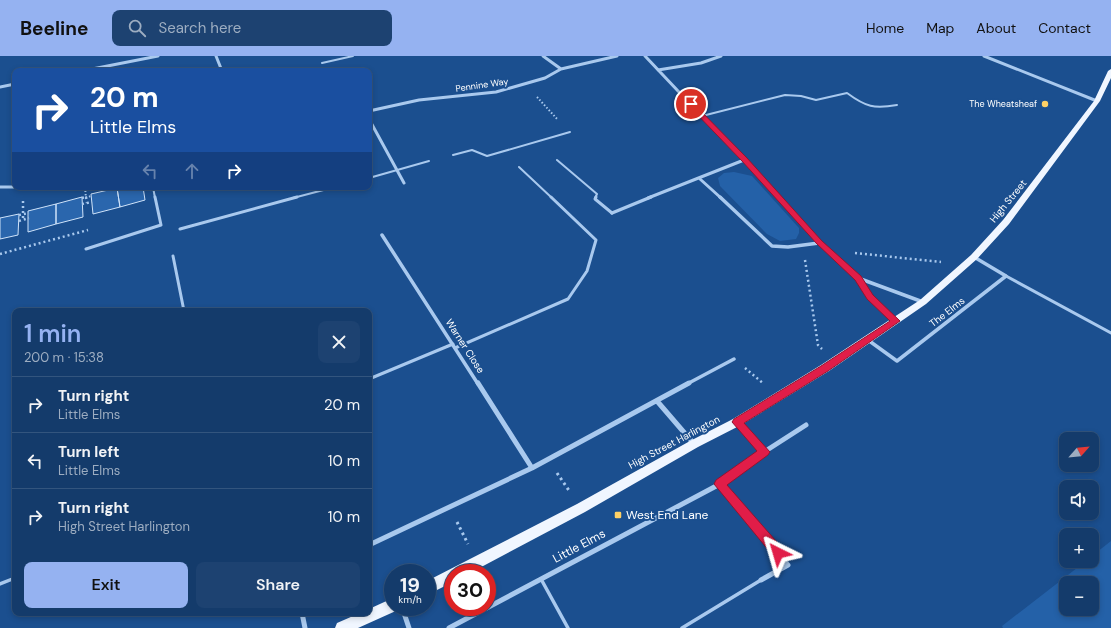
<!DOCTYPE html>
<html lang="en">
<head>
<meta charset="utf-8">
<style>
	body { margin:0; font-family:"DM Sans",sans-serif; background:#1d4271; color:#f1f3f6; height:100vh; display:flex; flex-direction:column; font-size:15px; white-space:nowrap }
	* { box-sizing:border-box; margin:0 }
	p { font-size:13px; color:#9dadc1 }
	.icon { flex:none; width:22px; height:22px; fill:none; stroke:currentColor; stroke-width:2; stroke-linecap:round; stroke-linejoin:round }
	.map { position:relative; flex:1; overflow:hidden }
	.details { position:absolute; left:12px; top:252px; width:360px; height:308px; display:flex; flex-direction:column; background:#143b6b; border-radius:8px; box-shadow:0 2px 6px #0003,0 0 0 1px #33557e }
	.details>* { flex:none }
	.banner { position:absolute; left:12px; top:12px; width:360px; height:122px; border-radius:8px; box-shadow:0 2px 6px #0003,0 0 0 1px #33557e; background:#1a4fa0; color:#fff; overflow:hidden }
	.needle { width:26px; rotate:63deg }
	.buttons { position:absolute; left:1059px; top:376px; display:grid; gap:8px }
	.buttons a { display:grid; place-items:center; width:40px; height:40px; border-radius:8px; background:#143b6b; box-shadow:0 2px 6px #0003,0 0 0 1px #33557e; font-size:20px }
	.speed { position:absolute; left:384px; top:508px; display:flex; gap:8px; font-size:20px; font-weight:700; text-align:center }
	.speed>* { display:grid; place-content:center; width:52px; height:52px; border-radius:50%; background:#143b6b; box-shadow:0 2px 6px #0003,0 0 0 1px #33557e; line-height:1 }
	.speed small { font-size:10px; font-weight:400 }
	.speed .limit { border:6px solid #d22; background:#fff; color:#111 }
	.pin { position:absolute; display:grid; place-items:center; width:34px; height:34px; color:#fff; margin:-17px; border:2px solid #fff; border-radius:50%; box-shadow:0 1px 4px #0007 }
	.me { position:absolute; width:44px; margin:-22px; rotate:320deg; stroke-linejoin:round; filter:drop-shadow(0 0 3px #0008) }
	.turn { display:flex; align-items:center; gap:14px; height:84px; padding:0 12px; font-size:18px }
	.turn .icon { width:52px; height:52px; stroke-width:2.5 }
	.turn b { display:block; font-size:28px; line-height:34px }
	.lanes { display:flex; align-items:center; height:38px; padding:0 12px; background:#0003; justify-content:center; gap:20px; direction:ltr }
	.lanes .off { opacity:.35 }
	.round { display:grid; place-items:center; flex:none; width:42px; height:42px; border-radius:8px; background:#1d4271 }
	.headline { display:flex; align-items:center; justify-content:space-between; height:68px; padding:0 12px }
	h1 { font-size:24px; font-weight:600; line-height:30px; color:#95b2f1 }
	.cta { display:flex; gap:8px; margin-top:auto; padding:8px 12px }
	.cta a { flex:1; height:46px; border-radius:8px; background:#95b2f1; color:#111; font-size:16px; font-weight:600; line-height:46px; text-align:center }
	.cta a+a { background:#1d4271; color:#f1f3f6 }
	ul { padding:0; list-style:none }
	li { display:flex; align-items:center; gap:12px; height:56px; padding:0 12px; border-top:1px solid #33557e }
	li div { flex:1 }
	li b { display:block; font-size:15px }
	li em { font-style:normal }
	header { display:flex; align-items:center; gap:24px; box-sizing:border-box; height:56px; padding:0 20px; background:#95b2f1; color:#111 }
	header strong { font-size:19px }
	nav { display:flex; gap:22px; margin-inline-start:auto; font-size:14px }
	.search { width:280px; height:36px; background:#1d4271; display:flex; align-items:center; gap:10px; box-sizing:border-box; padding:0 14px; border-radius:8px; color:#9dadc1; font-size:15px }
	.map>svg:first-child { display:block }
	.green { fill:#2461a8; fill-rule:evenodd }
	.building { fill:#2a66ad; stroke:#cfe3fa }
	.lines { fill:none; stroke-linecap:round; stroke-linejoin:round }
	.path-far2 { stroke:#a9c9ee; stroke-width:2; stroke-dasharray:1.5 2; stroke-linecap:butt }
	.path-far1 { stroke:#a9c9ee; stroke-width:2.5; stroke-dasharray:2 3; stroke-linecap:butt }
	.path { stroke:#a9c9ee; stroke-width:3; stroke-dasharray:2.5 3.5; stroke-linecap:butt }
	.service-far2 { stroke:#a9c9ee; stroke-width:2 }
	.service-far1 { stroke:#a9c9ee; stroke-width:3 }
	.service { stroke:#a9c9ee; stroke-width:3.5 }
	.minor-far2 { stroke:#a9c9ee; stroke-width:3 }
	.minor-far1 { stroke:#a9c9ee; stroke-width:3.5 }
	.minor { stroke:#a9c9ee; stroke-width:5 }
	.primary { fill:#f0f6ff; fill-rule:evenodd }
	.route { fill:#e11d48; stroke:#92132f }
	.poi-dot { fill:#ffd166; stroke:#1b4f8f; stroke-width:1.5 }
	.labels { text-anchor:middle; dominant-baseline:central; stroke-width:4; stroke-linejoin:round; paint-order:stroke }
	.far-street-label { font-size:9px; fill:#fff; stroke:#1b4f8f }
	.far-poi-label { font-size:9px; fill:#fff; stroke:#1b4f8f; text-anchor:end }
	.street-label { font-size:10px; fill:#fff; stroke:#1b4f8f }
	.near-poi-label { font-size:12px; fill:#fff; stroke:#1b4f8f; text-anchor:start }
	.near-street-label { font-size:12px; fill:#fff; stroke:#1b4f8f }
</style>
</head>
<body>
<header>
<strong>Beeline</strong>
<div class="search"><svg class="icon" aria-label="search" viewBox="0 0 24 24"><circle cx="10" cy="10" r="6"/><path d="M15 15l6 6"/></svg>Search here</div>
<nav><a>Home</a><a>Map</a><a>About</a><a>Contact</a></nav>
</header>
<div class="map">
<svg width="1111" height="572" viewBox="0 0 1111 572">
	<rect width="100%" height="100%" fill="#1b4f8f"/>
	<path class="green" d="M734 116 752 120 799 172V177L796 183 780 185 767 178 720 130 718 122 724 117Z
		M1111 485V572H1003L1002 570 1086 505H1092V500ZM1066 527H1092V553H1066Z"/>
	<path class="building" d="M143 131 145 144 120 151 117 132Z
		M117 132 120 151 93 158 91 138Z
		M82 141 83 161 56 168V148Z
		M56 148V168L28 176V155Z
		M19 158 18 179 0 183V162Z"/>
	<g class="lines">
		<path class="path-far2" d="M537 41 558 64
			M85 131 86 142
			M82 142 92 140"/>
		<path class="path-far1" d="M86 141 87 147
			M82 142 85 141
			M23 145V164
			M82 148 92 146
			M19 159 29 157
			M19 165 29 162
			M855 197 941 206
			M0 198 88 174
			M805 204 818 289 822 293
			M745 312 764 328"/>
		<path class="path" d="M557 417 570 436
			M457 466 468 488"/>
		<path class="service-far2" d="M322 7 353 0
			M702 60 785 39 801 40 816 44 847 37C866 51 874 53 897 49
			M453 99 472 94 487 100 570 76
			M557 104 597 138 595 142
			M519 111 552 142
			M369 122 429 105
			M153 131 155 142
			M293 142 335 131"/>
		<path class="service-far1" d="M596 141 595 143 612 157
			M180 173 297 141
			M86 193 161 169 155 141
			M173 200 184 255
			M1006 220 1111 277
			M455 292 568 243 587 215 596 184 551 141
			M369 323 453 288"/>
		<path class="service" d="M541 523 568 572
			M0 528 15 522
			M682 572 761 524"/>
		<path class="minor-far2" d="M216 0 222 15
			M543 0 561 13
			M645 0 779 142
			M984 0 1097 45
			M658 14 701 7 721 0
			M82 15 158 0
			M0 31 15 28
			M369 55 419 44 496 36 545 22 561 13 617 0
			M369 63 404 127
			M700 123 721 142
			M0 131H15
			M648 142 744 104"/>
		<path class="minor-far1" d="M720 141 772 190 788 191 819 187
			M778 141 819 187 858 222 870 241 896 265
			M612 157 651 141
			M382 179 478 328
			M858 222 923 246
			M868 284 897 305 1006 220 974 201
			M687 328 734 303"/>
		<path class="minor" d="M478 327 532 412
			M657 345 694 388
			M738 367 764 396 806 369
			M369 489 532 412 689 327
			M761 524 788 509 720 428 764 396
			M402 551 409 572
			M302 557 305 572
			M449 572 720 428"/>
		<path class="primary" d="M1111 13V22L1100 45 1009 168 977 203 926 248 829 315 741 369 698 391 585 456 470 517H453V526L427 539V525L577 448 690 385 733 363 821 309 920 244 971 199 1003 164 1094 45 1108 15Z
			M393 542V551H399L398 554 358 572H335L337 567 360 557H369V553Z"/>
	</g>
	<path class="route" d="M689 47H693L747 102 822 185 861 220 873 239 900 265 828 315 744 367 770 396 768 399 727 429 783 493 784 497 783 501 778 503 774 501 714 428 716 424 757 395 732 366 734 363 821 310 890 265 867 243 855 224 817 188 742 105 689 50Z"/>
	<g class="poi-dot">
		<circle cx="1045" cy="48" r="4"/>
		<rect x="614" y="455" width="8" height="8" rx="2"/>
	</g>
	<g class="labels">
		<g class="far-street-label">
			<text transform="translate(482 29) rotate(-8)">Pennine Way</text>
		</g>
		<g class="far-poi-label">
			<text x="1037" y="48">The Wheatsheaf</text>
		</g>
		<g class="street-label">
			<text transform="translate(1008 145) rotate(-51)">High Street</text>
			<text transform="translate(947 256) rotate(-38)">The Elms</text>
			<text transform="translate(465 290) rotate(57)">Warner Close</text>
			<text transform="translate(674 386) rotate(-28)">High Street Harlington</text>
		</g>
		<g class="near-poi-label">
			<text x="626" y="459">West End Lane</text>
		</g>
		<g class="near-street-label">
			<text transform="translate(579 490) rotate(-28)">Little Elms</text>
		</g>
	</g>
</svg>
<div class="buttons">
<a><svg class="needle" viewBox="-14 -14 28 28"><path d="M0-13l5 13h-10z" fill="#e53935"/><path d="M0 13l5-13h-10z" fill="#9dadc1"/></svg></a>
<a><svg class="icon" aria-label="sound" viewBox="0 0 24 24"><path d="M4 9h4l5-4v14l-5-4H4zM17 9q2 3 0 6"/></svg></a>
<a>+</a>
<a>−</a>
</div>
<div class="speed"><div>19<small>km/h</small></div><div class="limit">30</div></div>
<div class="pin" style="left:691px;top:48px;background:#d93025"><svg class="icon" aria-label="arrive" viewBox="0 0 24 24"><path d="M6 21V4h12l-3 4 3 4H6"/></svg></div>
<svg class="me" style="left:778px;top:497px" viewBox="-20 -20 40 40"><path d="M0-17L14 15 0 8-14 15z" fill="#e11d48" stroke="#fff" stroke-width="4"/></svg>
<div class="banner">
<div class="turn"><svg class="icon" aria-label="right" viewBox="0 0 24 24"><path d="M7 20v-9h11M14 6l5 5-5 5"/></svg><div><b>20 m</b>Little Elms</div></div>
<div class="lanes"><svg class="icon off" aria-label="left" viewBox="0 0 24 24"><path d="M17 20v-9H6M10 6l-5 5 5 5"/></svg><svg class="icon off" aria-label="ahead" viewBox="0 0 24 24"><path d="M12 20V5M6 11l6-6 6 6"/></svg><svg class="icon" aria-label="right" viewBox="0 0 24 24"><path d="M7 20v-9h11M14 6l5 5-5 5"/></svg></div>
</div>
<section class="details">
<div class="headline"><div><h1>1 min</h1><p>200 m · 15:38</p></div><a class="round"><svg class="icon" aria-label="close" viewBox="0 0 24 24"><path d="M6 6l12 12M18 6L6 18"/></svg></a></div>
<ul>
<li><svg class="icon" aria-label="right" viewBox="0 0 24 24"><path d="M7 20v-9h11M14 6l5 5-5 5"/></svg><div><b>Turn right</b><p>Little Elms</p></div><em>20 m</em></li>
<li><svg class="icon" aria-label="left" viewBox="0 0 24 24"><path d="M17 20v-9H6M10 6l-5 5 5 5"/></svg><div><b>Turn left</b><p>Little Elms</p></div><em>10 m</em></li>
<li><svg class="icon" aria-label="right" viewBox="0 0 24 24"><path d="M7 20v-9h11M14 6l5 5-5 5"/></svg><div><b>Turn right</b><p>High Street Harlington</p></div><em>10 m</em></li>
</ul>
<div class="cta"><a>Exit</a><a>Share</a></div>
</section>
</div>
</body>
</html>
